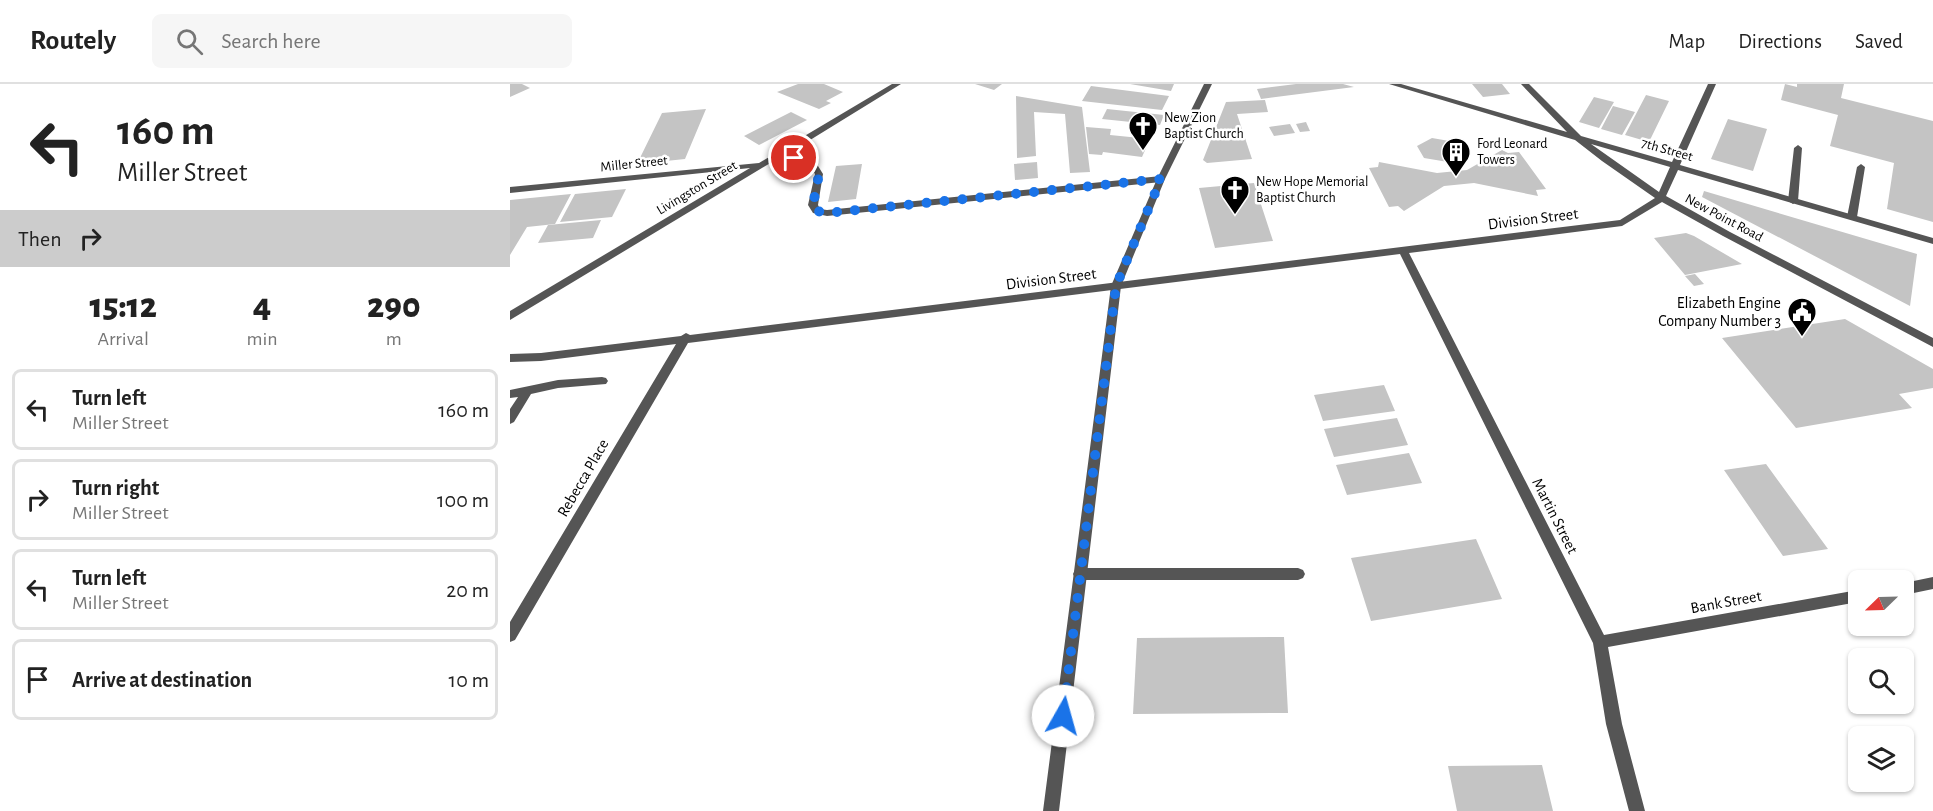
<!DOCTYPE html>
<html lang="en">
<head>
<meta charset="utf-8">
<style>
	body { margin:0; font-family:"Alegreya Sans",sans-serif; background:#f6f6f6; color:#222; height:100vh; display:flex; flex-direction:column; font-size:22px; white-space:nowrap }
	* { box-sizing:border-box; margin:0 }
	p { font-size:20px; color:#767676 }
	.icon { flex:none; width:33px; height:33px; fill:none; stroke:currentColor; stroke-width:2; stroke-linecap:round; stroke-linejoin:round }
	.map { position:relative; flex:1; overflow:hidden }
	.side { display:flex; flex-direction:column; background:#fff; width:510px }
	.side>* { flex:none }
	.top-card { background:#fff; color:#222; overflow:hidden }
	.needle { width:39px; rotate:247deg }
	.fabs { position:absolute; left:1338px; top:486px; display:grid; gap:12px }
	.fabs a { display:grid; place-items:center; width:66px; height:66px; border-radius:9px; background:#fff; box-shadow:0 2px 4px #0004; font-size:30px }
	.pin { position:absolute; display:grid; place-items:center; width:51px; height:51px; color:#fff; margin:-26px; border:3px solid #fff; border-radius:50%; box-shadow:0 2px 6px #0007 }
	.me { position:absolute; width:66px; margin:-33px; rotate:7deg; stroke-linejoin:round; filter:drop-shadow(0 0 4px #0008) }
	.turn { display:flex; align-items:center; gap:21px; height:126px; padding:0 18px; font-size:27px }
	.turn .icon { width:78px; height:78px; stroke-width:2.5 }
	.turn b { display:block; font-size:42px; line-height:51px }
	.then { display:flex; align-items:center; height:57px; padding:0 18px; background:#0003; gap:12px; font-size:22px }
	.eta { display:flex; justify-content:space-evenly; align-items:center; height:102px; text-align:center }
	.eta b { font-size:36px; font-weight:800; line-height:42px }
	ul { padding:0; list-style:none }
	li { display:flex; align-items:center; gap:18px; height:81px; margin:0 12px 9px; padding:0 6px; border:3px solid #e0e0e0; border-radius:9px }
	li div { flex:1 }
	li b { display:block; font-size:22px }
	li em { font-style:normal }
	header { display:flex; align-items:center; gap:36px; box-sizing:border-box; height:84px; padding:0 30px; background:#fff; border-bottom:2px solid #e0e0e0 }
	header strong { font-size:28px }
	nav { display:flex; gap:33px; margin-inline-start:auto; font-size:21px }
	.search { width:420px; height:54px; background:#f6f6f6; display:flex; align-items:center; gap:15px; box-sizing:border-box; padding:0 21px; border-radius:9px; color:#767676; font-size:22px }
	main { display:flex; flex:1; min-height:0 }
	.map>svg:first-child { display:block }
	.building { fill:#c4c4c4 }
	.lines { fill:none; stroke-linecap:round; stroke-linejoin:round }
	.service { fill:#555; fill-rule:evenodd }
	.minor { fill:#555; fill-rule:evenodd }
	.tertiary { fill:#555; fill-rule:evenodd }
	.route { stroke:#1a73e8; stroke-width:10; stroke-dasharray:0 18 }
	.labels { text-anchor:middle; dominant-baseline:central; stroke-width:5; stroke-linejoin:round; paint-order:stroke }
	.far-poi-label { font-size:14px; fill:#000; stroke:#fff; text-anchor:start }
	.far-street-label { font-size:14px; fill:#000; stroke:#fff }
	.street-label { font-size:16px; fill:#000; stroke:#fff }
	.poi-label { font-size:16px; fill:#000; stroke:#fff; text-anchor:end }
</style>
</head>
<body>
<header>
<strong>Routely</strong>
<div class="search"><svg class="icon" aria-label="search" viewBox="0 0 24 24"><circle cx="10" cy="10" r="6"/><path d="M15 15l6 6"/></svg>Search here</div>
<nav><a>Map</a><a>Directions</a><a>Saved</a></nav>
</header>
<main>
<section class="side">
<div class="top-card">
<div class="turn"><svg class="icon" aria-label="left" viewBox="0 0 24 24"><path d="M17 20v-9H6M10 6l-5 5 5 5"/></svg><div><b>160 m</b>Miller Street</div></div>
<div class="then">Then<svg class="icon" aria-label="right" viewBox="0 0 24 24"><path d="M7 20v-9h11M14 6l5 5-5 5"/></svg></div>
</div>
<div class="eta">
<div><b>15:12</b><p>Arrival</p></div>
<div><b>4</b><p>min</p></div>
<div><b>290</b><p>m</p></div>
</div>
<ul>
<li><svg class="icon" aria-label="left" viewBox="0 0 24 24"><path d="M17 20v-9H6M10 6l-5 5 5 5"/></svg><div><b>Turn left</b><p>Miller Street</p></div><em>160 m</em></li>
<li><svg class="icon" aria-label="right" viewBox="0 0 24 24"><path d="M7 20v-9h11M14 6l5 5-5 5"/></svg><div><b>Turn right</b><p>Miller Street</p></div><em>100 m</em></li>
<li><svg class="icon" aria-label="left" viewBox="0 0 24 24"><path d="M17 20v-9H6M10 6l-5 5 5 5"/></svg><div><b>Turn left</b><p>Miller Street</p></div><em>20 m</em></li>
<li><svg class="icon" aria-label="arrive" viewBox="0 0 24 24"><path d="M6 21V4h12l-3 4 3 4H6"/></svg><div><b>Arrive at destination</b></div><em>10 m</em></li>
</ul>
</section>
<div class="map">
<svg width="1423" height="727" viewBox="0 0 1423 727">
	<rect width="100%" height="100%" fill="#fff"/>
	<path class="building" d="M0 0H12L20 4 0 13Z
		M288 0H314L333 8 316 17 321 19 309 25 267 8Z
		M465 0H492L484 6Z
		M620 0H664L661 7Z
		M833 0 844 3 751 15 747 5 786 0Z
		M962 0H992L1000 10 973 13Z
		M1275 0 1287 3V0H1334L1331 14 1423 37V138L1377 125 1384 79 1320 62 1328 31 1271 16Z
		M581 2 659 12 652 26 572 17Z
		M1136 11 1159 17 1139 58 1115 51Z
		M506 12 572 23 580 88 560 89 555 30 524 28 526 72 507 74Z
		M1084 13 1104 18 1089 44 1069 38Z
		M755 16 758 28 727 30 742 75 697 79 693 76 716 18Z
		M1103 22 1125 28 1112 51 1091 45Z
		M196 25 175 75 127 80 152 29Z
		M597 25 654 31 650 41 592 35Z
		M281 28 297 36 249 61 234 52Z
		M1218 35 1257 45 1243 87 1201 75Z
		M796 38 800 47 790 48 786 40Z
		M780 40 785 49 764 52 759 43Z
		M576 43 601 45 600 51 640 55 632 73 593 68 592 71 579 70Z
		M922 54 945 58 954 70 938 78 914 74 907 62Z
		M992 66 998 69 1009 68 1036 105 1026 106 1028 112 964 99 934 102 894 127 888 122 879 123 859 84 868 83 869 78 927 89 957 86Z
		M527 78 528 94 505 96 504 80Z
		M352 80 346 115 318 118 326 82Z
		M744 99 763 157 705 164 689 104Z
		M116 105 102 133 50 138 65 110Z
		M1194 107 1407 170 1400 222 1192 113Z
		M61 110 45 140 17 143 0 171V116Z
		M91 136 83 154 28 159 38 141Z
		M1176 149 1184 152 1232 180 1175 191 1144 154Z
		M1185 190 1194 200 1184 202 1175 192Z
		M1335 235 1423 285V304L1389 310 1402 324 1286 344 1212 254Z
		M874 301 885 327 813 337 804 311Z
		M887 334 898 361 824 373 814 345Z
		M899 369 912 399 837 411 826 381Z
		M1256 380 1318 465 1273 472 1214 386Z
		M966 455 992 515 861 537 841 474Z
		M774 553 778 629 623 630 627 554Z
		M1032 681 1043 727H947L938 682Z"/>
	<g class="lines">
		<path class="service" d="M1288 61 1292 64 1288 117 1283 120 1278 117 1284 64Z
			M1351 80 1355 83 1347 133 1342 136 1337 133 1347 83Z
			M92 293 96 294 98 297 96 300 48 304 21 310 4 338 0 340V325L8 313 0 314V306L48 296Z
			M570 484H788L793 486 795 490 793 494 788 496H570L565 494 563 490 565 486Z"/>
		<path class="minor" d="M382 0H391L279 69 308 82 313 90 308 121 310 125 317 126 651 92 655 95 651 98 317 132 303 129 298 121 305 90 302 86 272 72 0 236V227L240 84 0 109V103L249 79Z
			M879 0H891L1057 48 1011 0H1019L1071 52 1162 78 1198 0H1206L1170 81 1423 154V160L1168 86 1156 112 1220 148 1423 254V263L1213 152 1152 118 1112 142 899 169 1094 551 1348 506V518L1098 563 1112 640 1135 727H1119L1096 640 1083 559 890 170 178 259 5 556 0 558V538L166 260 31 277 0 278V270L31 269 171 252 176 249 180 251 1110 136 1145 114 1092 77 1065 56ZM1081 60 1160 83 1149 108Z
			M1423 493V505L1394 511V499Z"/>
		<path class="tertiary" d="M694 0H702L655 95 611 202 549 727H533L601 202 647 95Z"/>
	</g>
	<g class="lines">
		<path class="route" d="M284 74 305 84 309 90 303 121 306 127 317 129 651 95 606 202 553 632"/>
	</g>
	<defs>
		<g id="church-pin" transform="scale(1.5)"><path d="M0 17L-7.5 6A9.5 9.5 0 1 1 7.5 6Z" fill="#000" stroke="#fff"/><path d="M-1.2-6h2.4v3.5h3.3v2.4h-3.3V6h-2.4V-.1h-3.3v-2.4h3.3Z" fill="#fff"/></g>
		<g id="building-pin" transform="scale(1.5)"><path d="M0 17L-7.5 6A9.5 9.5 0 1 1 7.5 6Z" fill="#000" stroke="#fff"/><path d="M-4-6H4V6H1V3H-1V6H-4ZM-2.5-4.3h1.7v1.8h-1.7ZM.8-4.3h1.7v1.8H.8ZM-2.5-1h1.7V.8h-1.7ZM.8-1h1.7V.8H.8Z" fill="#fff"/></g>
		<g id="civic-pin" transform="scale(1.5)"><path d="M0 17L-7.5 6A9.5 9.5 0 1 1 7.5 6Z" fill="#000" stroke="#fff"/><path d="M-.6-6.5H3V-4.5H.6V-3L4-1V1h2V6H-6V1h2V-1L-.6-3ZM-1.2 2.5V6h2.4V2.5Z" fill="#fff"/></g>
	</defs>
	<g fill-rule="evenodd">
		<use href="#church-pin" x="633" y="42"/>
		<use href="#building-pin" x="946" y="68"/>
		<use href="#church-pin" x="725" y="106"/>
		<use href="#civic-pin" x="1292" y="228"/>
	</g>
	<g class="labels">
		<g class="far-poi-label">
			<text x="654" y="34">New Zion<tspan x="654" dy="16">Baptist Church</tspan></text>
			<text x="967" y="60">Ford Leonard<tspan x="967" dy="16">Towers</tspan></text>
			<text x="746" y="98">New Hope Memorial<tspan x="746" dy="16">Baptist Church</tspan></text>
		</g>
		<g class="far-street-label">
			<text transform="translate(1157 66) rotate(16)">7th Street</text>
			<text transform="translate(124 80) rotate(-6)">Miller Street</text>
			<text transform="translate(187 104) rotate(-31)">Livingston Street</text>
			<text transform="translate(1214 134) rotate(28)">New Point Road</text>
		</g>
		<g class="street-label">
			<text transform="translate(1023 135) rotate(-7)">Division Street</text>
			<text transform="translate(541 195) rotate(-7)">Division Street</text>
			<text transform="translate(73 394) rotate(-60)">Rebecca Place</text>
			<text transform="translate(1045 432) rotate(63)">Martin Street</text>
			<text transform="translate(1216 518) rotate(-10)">Bank Street</text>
		</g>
		<g class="poi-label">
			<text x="1271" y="219">Elizabeth Engine<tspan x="1271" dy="18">Company Number 3</tspan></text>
		</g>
	</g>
</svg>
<div class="fabs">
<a><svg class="needle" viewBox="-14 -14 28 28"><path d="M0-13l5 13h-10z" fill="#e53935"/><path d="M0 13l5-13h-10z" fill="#767676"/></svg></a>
<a><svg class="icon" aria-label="search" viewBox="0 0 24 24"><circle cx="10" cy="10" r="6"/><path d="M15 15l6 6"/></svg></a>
<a><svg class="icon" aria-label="layers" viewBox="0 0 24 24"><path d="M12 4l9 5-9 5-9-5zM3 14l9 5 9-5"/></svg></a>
</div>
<div class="pin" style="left:284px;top:74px;background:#d93025"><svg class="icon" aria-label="arrive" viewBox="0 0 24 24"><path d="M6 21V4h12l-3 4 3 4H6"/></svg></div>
<svg class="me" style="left:553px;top:632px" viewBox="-20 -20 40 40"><circle r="19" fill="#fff"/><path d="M0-13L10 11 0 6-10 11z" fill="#1a73e8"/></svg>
</div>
</main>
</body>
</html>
